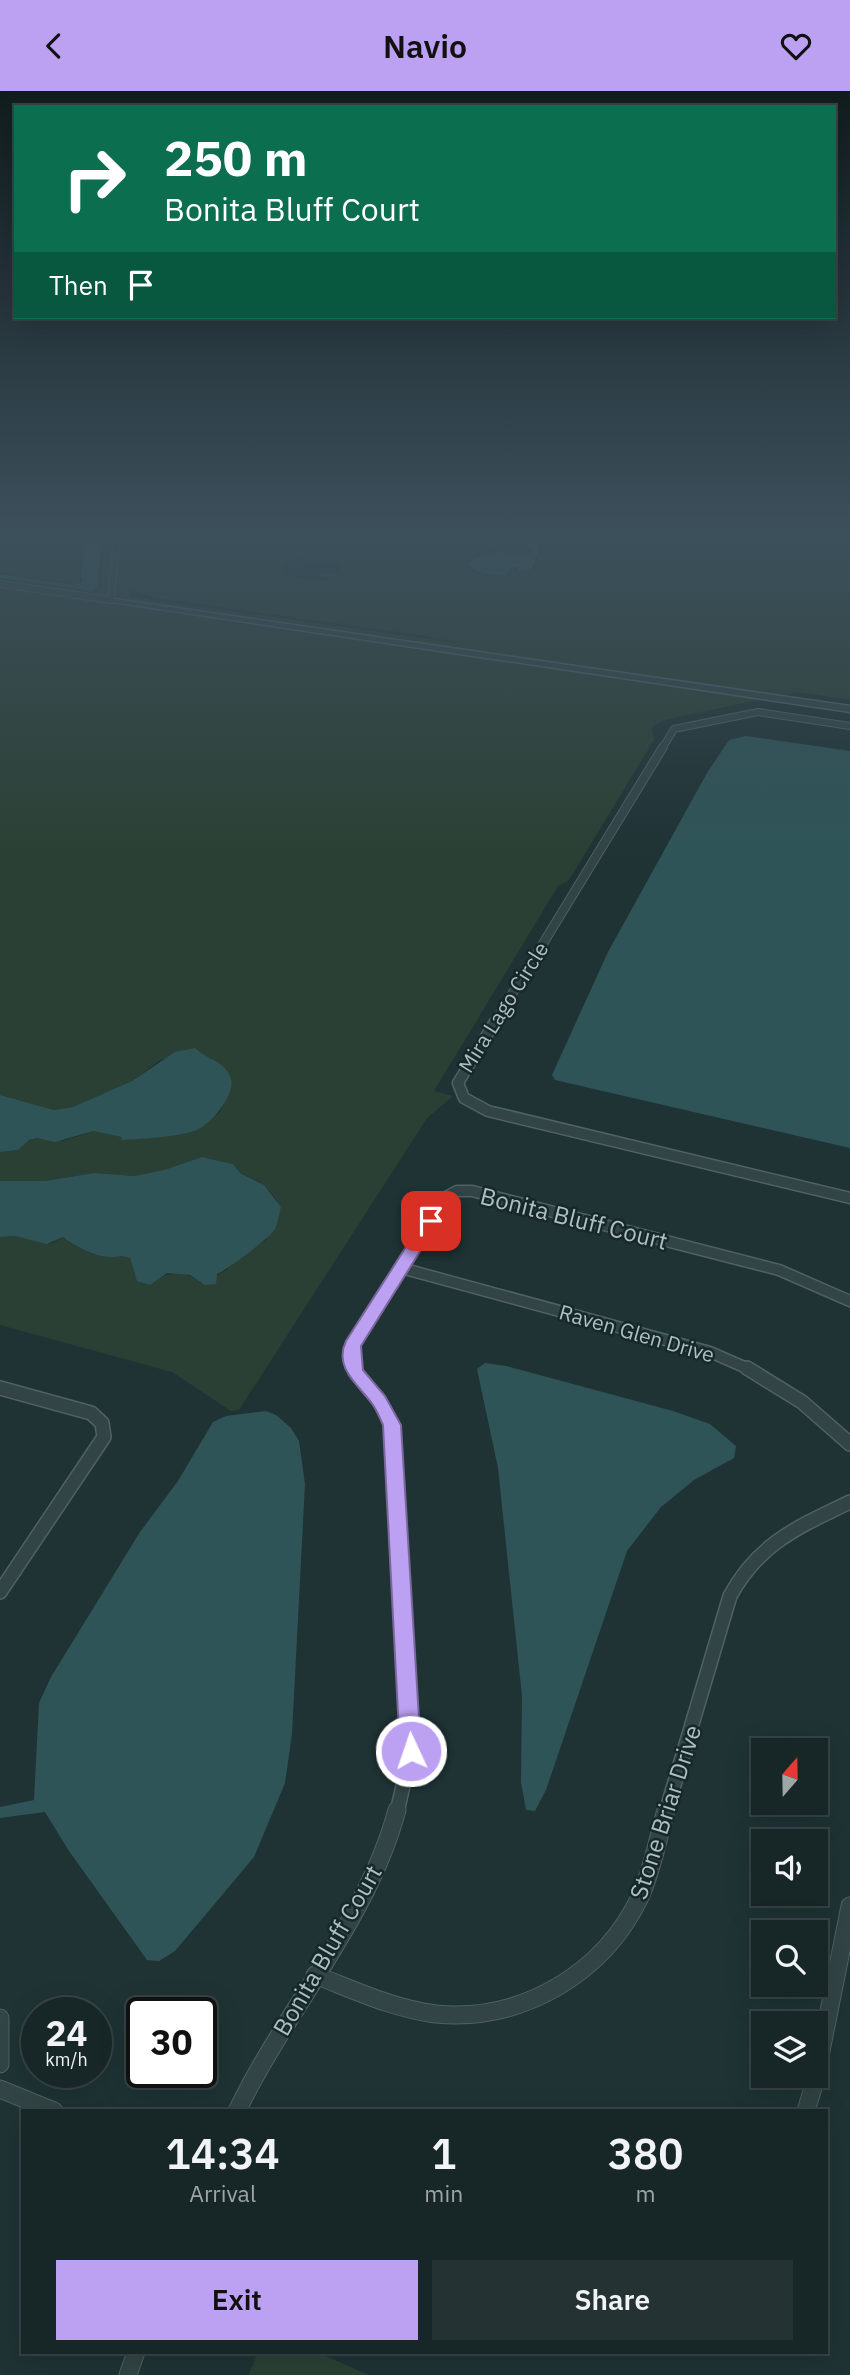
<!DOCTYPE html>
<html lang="en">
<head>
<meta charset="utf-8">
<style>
	body { margin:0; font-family:"IBM Plex Sans",sans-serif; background:#243233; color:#f1f3f6; height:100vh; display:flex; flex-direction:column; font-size:26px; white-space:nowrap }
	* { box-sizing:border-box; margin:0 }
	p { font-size:23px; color:#9ea5a7 }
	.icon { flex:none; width:38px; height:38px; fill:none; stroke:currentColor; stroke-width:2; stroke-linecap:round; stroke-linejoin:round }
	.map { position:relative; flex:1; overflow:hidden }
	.side { position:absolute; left:21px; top:2018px; width:807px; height:245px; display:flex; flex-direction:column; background:#172627; border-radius:0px; box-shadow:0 7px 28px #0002,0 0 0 2px #364344 }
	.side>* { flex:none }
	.banner { position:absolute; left:14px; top:14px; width:822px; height:214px; border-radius:0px; box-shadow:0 7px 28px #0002,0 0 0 2px #364344; background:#0b6e4f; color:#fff; overflow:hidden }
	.needle { width:46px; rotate:20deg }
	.controls { position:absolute; left:751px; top:1647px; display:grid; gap:14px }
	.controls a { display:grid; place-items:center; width:77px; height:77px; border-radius:0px; background:#172627; box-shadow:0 7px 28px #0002,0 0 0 2px #364344; font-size:35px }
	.speed { position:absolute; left:21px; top:1906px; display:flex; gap:14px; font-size:35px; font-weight:700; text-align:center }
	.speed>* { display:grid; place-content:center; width:91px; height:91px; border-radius:50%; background:#172627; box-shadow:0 7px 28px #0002,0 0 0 2px #364344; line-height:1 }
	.speed small { font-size:18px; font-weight:400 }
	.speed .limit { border:4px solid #111; border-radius:10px; background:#fff; color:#111 }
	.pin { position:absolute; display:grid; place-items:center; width:60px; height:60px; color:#fff; margin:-30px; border-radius:14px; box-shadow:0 4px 10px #0006 }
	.me { position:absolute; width:77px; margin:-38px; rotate:357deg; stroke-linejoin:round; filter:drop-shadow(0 0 5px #0008) }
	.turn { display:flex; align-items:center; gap:24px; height:147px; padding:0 35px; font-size:32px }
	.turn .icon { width:91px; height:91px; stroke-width:2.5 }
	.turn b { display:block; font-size:49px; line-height:60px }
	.then { display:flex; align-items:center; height:66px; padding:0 35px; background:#0003; gap:14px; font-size:26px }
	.eta { display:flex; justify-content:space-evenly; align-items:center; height:119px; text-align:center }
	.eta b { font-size:42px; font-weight:600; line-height:49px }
	.action { display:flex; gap:14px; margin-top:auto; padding:14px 35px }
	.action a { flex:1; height:80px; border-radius:0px; background:#bca0f2; color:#111; font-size:28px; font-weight:600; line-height:80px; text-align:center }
	.action a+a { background:#243233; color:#f1f3f6 }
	header { display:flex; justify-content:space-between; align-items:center; height:91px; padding:0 35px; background:#bca0f2; color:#111; font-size:32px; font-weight:600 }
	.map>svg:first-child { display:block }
	.green { fill:#2b4034; fill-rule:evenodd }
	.water { fill:#2f5457 }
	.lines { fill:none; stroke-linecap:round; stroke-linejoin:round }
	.minor-far4-casing { stroke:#506163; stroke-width:8 }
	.minor-far3-casing { stroke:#506163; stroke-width:10 }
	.minor-far2-casing { stroke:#506163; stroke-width:13 }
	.minor-far1-casing { stroke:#506163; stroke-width:16 }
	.minor-casing { stroke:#506163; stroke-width:19 }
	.tertiary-casing { stroke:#506163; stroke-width:3 }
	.minor-far4 { stroke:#324445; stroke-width:6 }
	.minor-far3 { stroke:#324445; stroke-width:8 }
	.minor-far2 { stroke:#324445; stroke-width:10 }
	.minor-far1 { stroke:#324445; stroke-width:13 }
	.minor { stroke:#324445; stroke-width:17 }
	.tertiary { fill:#324445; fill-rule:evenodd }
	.route { fill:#bca0f2; stroke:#7a689d; stroke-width:2 }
	.labels { text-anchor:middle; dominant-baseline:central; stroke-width:5; stroke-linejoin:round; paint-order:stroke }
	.street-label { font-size:21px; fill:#acc0c3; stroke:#182829 }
	.near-street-label { font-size:24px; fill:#acc0c3; stroke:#182829 }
</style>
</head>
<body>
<header><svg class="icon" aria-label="back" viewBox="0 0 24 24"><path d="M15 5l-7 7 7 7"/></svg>Navio<svg class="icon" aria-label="heart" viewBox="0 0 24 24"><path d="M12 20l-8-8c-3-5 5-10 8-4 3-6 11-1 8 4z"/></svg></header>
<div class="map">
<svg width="850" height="2284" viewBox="0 0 850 2284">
	<rect width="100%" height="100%" fill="#1f3334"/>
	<path class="green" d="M0 443H82L80 491 73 493 0 482Z
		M105 443H114L108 507 0 492V488L95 501 100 495Z
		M120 443 535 445 536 447 526 453 525 457 530 460 528 463 507 462 506 458 501 457 472 466 464 473C475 484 495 487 509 484L512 476 519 481 533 479 543 458 539 452 548 449 545 443H850V609L797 601 778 605 114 508ZM292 468 337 472 341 482H312L333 489 311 490 279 483 283 479 281 476ZM130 499 157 507 426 545 465 553 130 506Z
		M0 495 768 607 664 629 652 636 654 649 569 789 558 795 434 1000 453 1005 427 1027 239 1319 231 1320 172 1281 0 1234V1146L15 1145 51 1153 63 1146C71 1154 96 1166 109 1166 119 1167 118 1163 130 1167L135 1184 150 1194C165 1179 186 1180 201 1192L227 1179 237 1167 266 1149 281 1116 270 1100 258 1090 240 1082 233 1073 202 1066 164 1079 134 1085 94 1082 45 1090H0V1061L18 1059 29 1049 37 1047 63 1050 93 1040 123 1046 122 1049 194 1041 220 1021 231 998 212 967 188 958 159 970 132 990 73 1016 54 1019 0 1004Z
		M258 2261H316L369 2284H249Z"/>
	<path class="water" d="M85 443H102L98 495 93 500 0 487V483L73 494 83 491 81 485Z
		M535 443H542L546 447 536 452 540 458 531 479 518 480 517 476H510L507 484C494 486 477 482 467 474L474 467 502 459 504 458 503 462 530 463 533 460 528 456V453L538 447Z
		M746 645 850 660V1057L555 989 552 984 608 861 707 682 729 649Z
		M195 957C206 968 226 970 231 988 236 1005 207 1038 192 1041 170 1046 144 1048 121 1049L122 1046 93 1040 55 1051 37 1047 29 1049 18 1059 0 1061V1004L54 1019 73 1016 132 990 175 961Z
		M202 1066 233 1073 240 1082 264 1094 281 1116C279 1123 278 1131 275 1138 270 1147 227 1179 217 1183L216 1193 205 1194 190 1184 167 1182 150 1194 137 1190 130 1167C118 1163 119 1167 109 1166 96 1166 72 1154 63 1146L47 1153 15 1145 0 1146V1090H45L94 1082 134 1085 164 1079Z
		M485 1272 506 1275 673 1320 710 1333 736 1355 734 1367 694 1389 661 1416 627 1460 546 1699 535 1720 526 1719 521 1691 522 1605 498 1377 477 1278Z
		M266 1320 276 1324 291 1337 299 1350 305 1393 292 1643 285 1692 254 1766 175 1860 159 1870 147 1869 69 1760 45 1721 0 1727V1716L34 1709 39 1612 51 1586 140 1441 178 1390 213 1331 226 1325Z"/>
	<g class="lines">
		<g class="minor-far4-casing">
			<path id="minor-far4" d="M0 493 111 509 117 443
				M662 658 674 638 758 621 850 635"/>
		</g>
		<g class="minor-far3-casing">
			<path id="minor-far3" d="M495 931 663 656"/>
		</g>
		<g class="minor-far2-casing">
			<path id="minor-far2" d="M496 929 458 992 464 1007 488 1020 850 1107
				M401 1177 710 1261 751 1279
				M355 1279 352 1254 446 1106 457 1100H472L779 1179 850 1210"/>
		</g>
		<g class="minor-far1-casing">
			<path id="minor-far1" d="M355 1277V1281L379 1309 392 1334 411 1660 397 1721
				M747 1277 802 1311 850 1353
				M0 1297 91 1322 102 1332 104 1346 0 1501
				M666 1721 730 1505C759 1452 798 1436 850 1411"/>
		</g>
		<g class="minor-casing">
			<path id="minor" d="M315 1884C354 1899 394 1918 436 1923 522 1931 603 1883 640 1806 652 1780 658 1747 666 1719
				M0 1927V1973
				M0 1998 54 2020
				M237 2020C286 1918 367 1830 397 1719
				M806 2020 815 1990 850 1815
				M128 2284 136 2261"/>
		</g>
		<g class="tertiary-casing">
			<path id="tertiary" d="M108 507 850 615V621L111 511 107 509Z"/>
		</g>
		<use href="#minor-far4" class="minor-far4"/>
		<use href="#minor-far3" class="minor-far3"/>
		<use href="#minor-far2" class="minor-far2"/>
		<use href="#minor-far1" class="minor-far1"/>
		<use href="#minor" class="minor"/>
		<use href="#tertiary" class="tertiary"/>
	</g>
	<linearGradient id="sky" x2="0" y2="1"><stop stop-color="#111c1d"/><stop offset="0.58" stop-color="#3c505c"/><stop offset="1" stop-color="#3c505c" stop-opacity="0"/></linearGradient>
	<rect width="850" height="763" fill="url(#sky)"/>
	<path class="route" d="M431 1125 439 1130 361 1255 363 1279 385 1305 401 1334 421 1660 418 1667 411 1670 403 1667 400 1660 383 1334C380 1327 377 1320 373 1314 359 1294 333 1277 346 1250L425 1126Z"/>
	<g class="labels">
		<g class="street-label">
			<text transform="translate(503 916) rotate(-58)">Mira Lago Circle</text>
			<text transform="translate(637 1242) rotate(16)">Raven Glen Drive</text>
		</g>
		<g class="near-street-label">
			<text transform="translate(574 1127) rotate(14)">Bonita Bluff Court</text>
			<text transform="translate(665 1721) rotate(-72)">Stone Briar Drive</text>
			<text transform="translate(327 1859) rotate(-60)">Bonita Bluff Court</text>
		</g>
	</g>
</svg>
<div class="controls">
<a><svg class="needle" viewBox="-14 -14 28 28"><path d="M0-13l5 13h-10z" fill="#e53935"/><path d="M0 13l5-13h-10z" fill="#9ea5a7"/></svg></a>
<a><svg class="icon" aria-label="sound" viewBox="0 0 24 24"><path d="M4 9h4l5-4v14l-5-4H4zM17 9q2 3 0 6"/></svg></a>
<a><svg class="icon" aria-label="search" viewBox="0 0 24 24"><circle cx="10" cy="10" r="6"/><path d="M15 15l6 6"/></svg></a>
<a><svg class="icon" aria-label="layers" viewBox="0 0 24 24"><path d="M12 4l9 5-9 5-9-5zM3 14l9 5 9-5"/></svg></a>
</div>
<div class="speed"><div>24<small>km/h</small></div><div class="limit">30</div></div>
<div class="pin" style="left:431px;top:1130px;background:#d93025"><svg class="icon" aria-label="arrive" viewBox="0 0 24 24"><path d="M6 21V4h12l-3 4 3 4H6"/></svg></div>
<svg class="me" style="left:411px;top:1660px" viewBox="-20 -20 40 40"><circle r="17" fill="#bca0f2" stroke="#fff" stroke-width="3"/><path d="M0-11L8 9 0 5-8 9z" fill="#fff"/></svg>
<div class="banner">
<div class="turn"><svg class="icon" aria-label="right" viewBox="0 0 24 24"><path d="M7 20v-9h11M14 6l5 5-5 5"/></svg><div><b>250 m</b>Bonita Bluff Court</div></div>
<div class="then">Then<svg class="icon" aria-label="arrive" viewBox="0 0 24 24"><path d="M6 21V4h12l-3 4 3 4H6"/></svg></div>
</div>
<section class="side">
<div class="eta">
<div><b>14:34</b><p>Arrival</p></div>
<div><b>1</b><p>min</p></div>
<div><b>380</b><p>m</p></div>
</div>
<div class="action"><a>Exit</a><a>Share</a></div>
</section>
</div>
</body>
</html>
